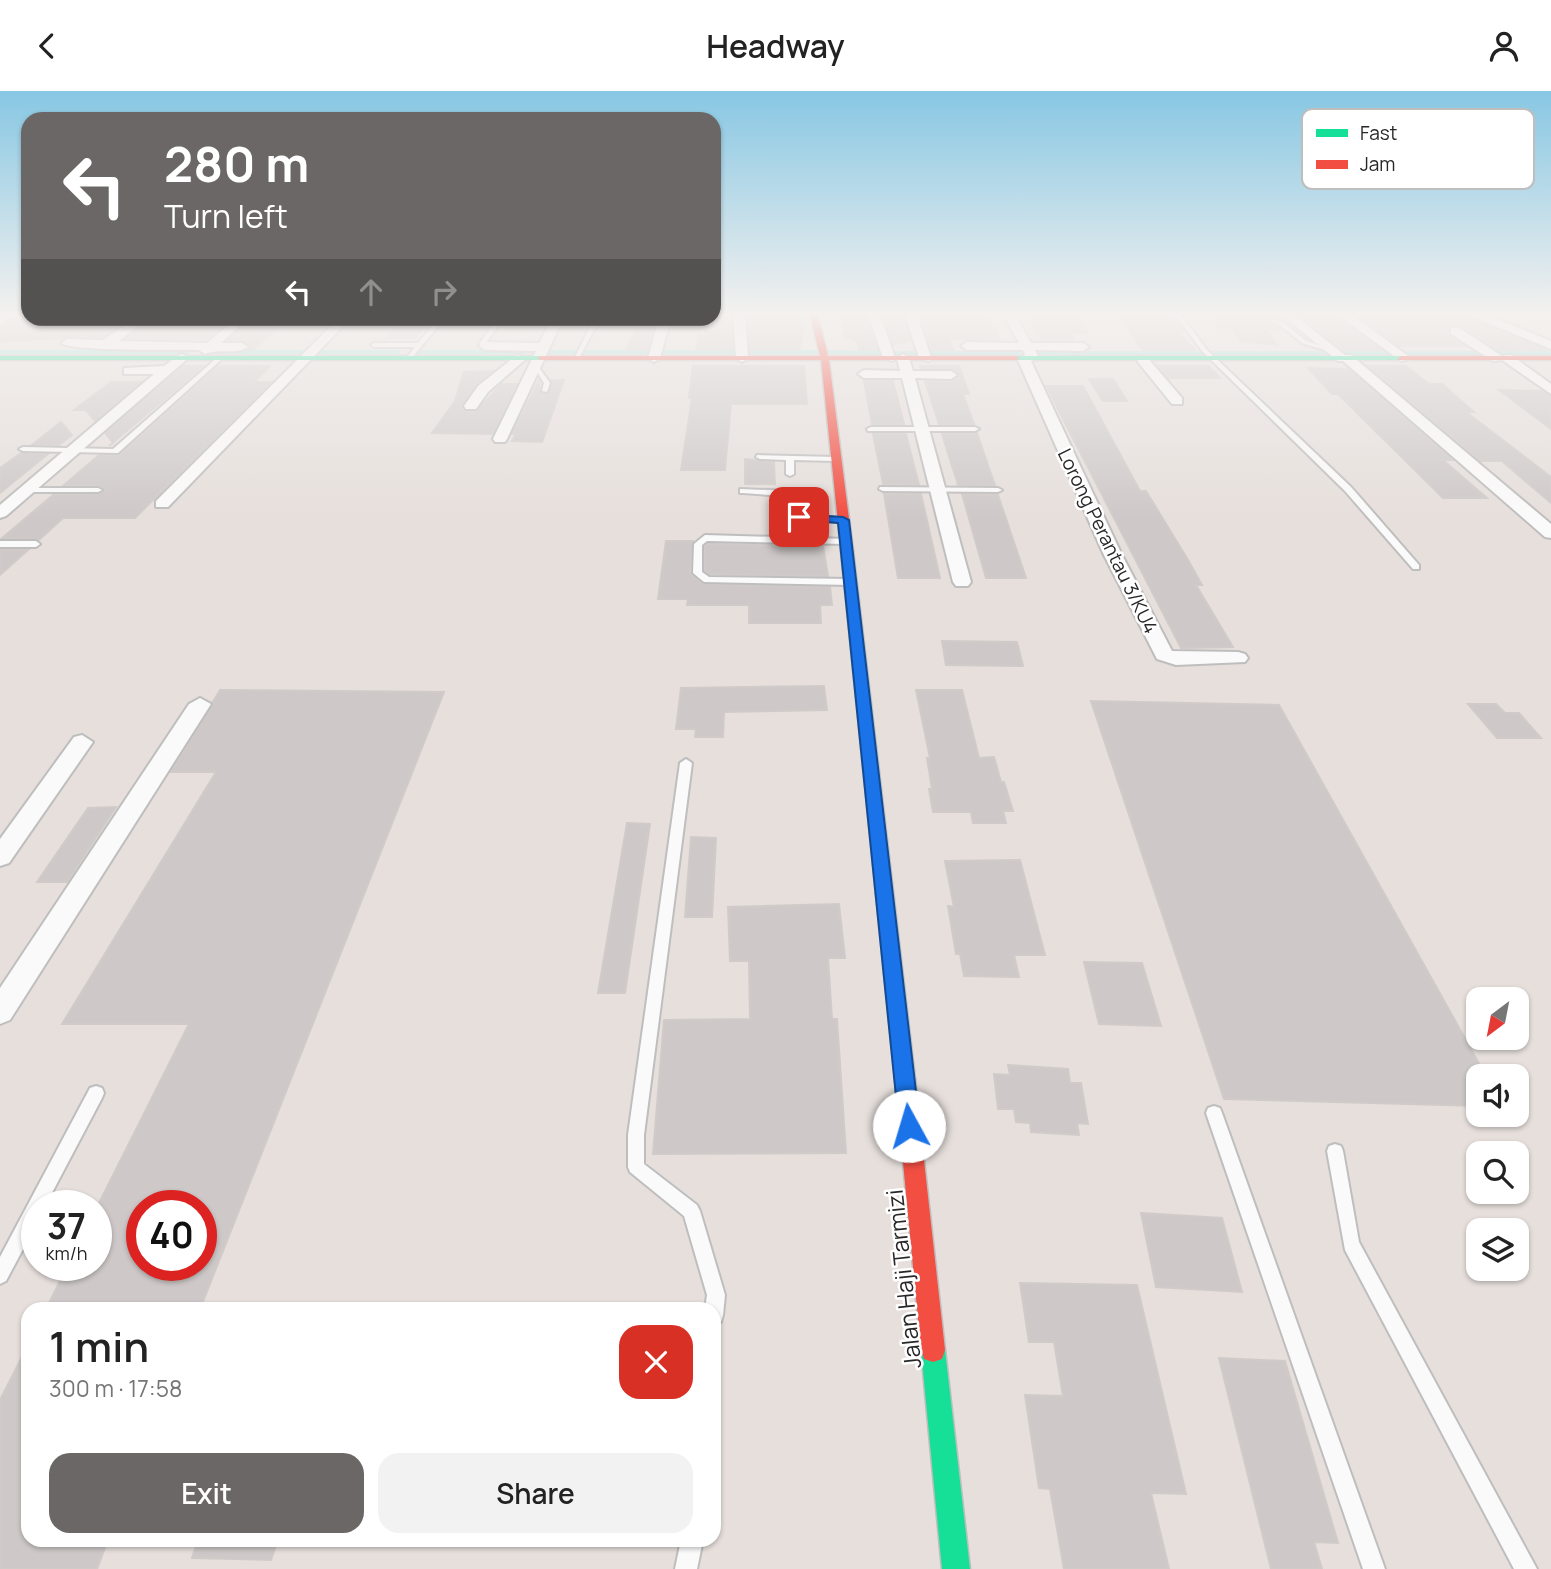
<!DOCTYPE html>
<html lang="en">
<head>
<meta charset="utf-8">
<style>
	body { margin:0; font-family:Manrope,sans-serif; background:#f2f2f2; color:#222; height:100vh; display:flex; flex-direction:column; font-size:26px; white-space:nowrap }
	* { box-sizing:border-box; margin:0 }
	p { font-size:23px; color:#767676 }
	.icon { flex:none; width:38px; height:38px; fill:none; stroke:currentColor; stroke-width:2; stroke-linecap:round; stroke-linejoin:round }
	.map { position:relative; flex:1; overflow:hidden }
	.side { position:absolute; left:21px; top:1211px; width:700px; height:245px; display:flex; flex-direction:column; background:#fff; border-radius:21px; box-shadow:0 2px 5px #0004 }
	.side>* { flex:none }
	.banner { position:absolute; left:21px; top:21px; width:700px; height:214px; border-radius:21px; box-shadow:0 2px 5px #0004; background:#6a6766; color:#fff; overflow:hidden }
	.needle { width:46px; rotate:212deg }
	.buttons { position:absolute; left:1466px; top:896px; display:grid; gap:14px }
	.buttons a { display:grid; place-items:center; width:63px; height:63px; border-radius:14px; background:#fff; box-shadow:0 2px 5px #0004; font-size:35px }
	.speed { position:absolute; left:21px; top:1099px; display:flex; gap:14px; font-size:35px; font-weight:700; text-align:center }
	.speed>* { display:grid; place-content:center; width:91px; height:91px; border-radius:50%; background:#fff; box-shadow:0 2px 5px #0004; line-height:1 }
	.speed small { font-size:18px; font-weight:400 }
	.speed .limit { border:10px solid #d22; background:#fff; color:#111 }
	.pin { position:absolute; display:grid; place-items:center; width:60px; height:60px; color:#fff; margin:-30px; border-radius:14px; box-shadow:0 4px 10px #0006 }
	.me { position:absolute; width:77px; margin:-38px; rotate:354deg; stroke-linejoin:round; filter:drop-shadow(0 0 5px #0008) }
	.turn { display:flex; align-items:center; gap:24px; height:147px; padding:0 28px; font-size:32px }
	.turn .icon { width:91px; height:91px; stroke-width:2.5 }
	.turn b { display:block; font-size:49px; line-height:60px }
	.lanes { display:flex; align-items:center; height:66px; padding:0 28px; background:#0003; justify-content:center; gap:35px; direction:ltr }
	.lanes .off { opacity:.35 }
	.round { display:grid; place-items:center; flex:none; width:74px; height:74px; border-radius:21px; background:#f2f2f2 }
	.headline { display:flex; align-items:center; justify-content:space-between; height:119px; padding:0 28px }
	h1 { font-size:42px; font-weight:600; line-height:52px }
	.primary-button { display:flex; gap:14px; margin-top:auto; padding:14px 28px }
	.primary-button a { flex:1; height:80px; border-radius:21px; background:#6a6766; color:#fff; font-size:28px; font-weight:600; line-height:80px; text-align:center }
	.primary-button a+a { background:#f2f2f2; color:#222 }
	header { display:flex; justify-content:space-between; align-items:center; height:91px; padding:0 28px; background:#fff; font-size:32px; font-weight:600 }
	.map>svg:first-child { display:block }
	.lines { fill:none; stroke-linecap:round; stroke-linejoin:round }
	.stream { stroke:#95e3db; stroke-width:3.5 }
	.building { fill:#cec9c8; stroke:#d0cbc9; stroke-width:2; fill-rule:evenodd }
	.lane-casing { stroke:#bfbebe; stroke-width:4 }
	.street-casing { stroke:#bfbebe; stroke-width:4 }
	.fast-casing { stroke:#bfbebe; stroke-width:3 }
	.jam-casing { stroke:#bfbebe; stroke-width:3 }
	.lane { fill:#fbfafa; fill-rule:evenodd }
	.street { fill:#fbfafa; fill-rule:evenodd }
	.fast { fill:#16e098; fill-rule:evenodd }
	.jam { fill:#f24e42; fill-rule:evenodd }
	.route { fill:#1a73e8; stroke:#114b97; stroke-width:2 }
	.labels { text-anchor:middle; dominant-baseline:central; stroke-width:5; stroke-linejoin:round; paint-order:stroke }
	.far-street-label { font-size:19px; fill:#272727; stroke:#fff }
	.street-label { font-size:23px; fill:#272727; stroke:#fff }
	.key { fill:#fff; stroke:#bebebe; stroke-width:2 }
	.key-label { font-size:19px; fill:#272727 }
</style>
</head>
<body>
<header><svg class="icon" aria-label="back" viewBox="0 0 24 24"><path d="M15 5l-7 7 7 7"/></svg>Headway<svg class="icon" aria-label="person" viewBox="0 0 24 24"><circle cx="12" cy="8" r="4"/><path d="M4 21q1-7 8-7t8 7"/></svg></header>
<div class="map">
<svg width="1551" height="1478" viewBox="0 0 1551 1478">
	<rect width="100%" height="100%" fill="#e6dfdc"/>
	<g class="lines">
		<path class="stream" d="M0 261H188
			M214 261H398
			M418 261H523
			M546 261H574
			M584 261H652
			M662 261H820
			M827 261 884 262
			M889 262H917
			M928 262H1019
			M1036 262H1201
			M1211 262H1329
			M1339 262H1395
			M1403 262H1551"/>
	</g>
	<path class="building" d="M842 220H865L878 259H859L857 250 844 246Z
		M882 220H902L911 249 893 254Z
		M919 220H985L999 248H949L953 259H931Z
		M1024 220H1073L1088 242H1070L1074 248H1041Z
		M1115 220H1164L1184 240 1179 241 1195 259H1143Z
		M1217 220H1274L1284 229 1270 224 1267 231 1282 239 1267 238 1277 254 1241 250 1233 238 1216 237Z
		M1294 220H1335L1336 226 1382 259H1343Z
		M1352 220H1456L1547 259H1498L1459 234 1449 235 1448 243 1465 255H1399Z
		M748 221 803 222 805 230 799 259H750Z
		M731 226 733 259H696L699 244H705L706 229Z
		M16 228H130L102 246 0 250V237Z
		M149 228H232L207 248H126Z
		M250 228H249H287L253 259H247L251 255 243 250 228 249Z
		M402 228H431L416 247H386Z
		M640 228H656L647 259H626Z
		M184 275H204L109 355 113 352 105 342Z
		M218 275H270L254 291H271L135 427H63L39 449 2 447 53 404 103 401 104 398 98 394H64L99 364H120Z
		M693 275H804L807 313H731L725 379H681L692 307H689Z
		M920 275H959L969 303H963L974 333H939L925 290 951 291 959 283 951 277H921Z
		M1158 275H1209L1220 287H1168Z
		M1368 275H1406L1429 293H1442L1474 321H1466L1551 386V412L1502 370H1480Z
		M1308 277 1348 278 1453 369H1443L1487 407H1443L1338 303H1332Z
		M493 280 476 293 461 315 466 321H476L501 293H517L493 343 432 342 455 310 464 281Z
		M1089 288H1113L1127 310H1103Z
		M539 289 540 301 546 304 552 293 551 289H564L542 351 512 350 516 343H512Z
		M864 290H893L904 333H872Z
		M111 291H141L95 330 86 319H74Z
		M1046 295H1083L1140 400H1146L1188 469 1202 494H1196L1233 556 1181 557Z
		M1499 299 1541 300 1551 306V338Z
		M61 331 72 344 59 354H32Z
		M977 342 991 383 995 394H958L942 343Z
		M873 343H906L919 394 883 393Z
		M21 362 48 363 0 402V377Z
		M745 368 774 371 775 393H745Z
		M884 403H921L940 487H898Z
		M962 403 998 404 1026 487H986Z
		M666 450H693L690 482 702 493 830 496 832 514H820L821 532H749V514H687L688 508H658Z
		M708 453 823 455 828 485 710 483 705 480V455Z
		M0 459H28L0 484Z
		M942 550 1017 551 1023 575 946 574Z
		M824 595 827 619 724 621 723 646H695L696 638H676L681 597Z
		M220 599 444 601 200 1218H46L68 1174H96V1118L189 933H62L216 681H171ZM142 1115H201V1174H142Z
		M916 599H962L979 667 994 666 1001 691H1004L1013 720H1003L1006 732H973L971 721H933L929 698H932L927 667H930Z
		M1091 610 1279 614 1486 985H1479V1015L1224 1008Z
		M1468 613H1496L1505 622H1519L1541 647H1497Z
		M116 716 67 791H37L88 717Z
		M627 732 650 733 625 902H598Z
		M691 746 716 747 712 826H685Z
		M1020 769 1045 864H1014L1019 886 964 885 960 863H956L948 815 954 816 945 770Z
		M839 813 845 867H828L832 928H837L846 1062 653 1063 664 929 750 928 749 870H730L728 816Z
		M1084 871 1142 872 1161 935 1099 933Z
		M1008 974 1068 978 1070 992H1081L1088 1033 1077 1032 1079 1044 1031 1041 1030 1032 1016 1031 1014 1018H998L994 983 1010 984Z
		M1141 1122 1222 1127 1242 1201 1156 1196Z
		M1020 1192 1137 1194 1186 1403 1151 1402 1169 1478H1064L1050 1398 1039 1397 1025 1304 1063 1305 1054 1251H1029Z
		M28 1254V1449H108L97 1478H0V1309Z
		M1219 1267 1285 1270 1338 1452 1314 1451 1322 1478H1271Z
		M198 1449H278L271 1469 192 1467Z"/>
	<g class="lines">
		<g class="lane-casing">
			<path id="lane" d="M1172 220H1178L1207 259 1351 396 1419 474V478H1413L1345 400 1203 261Z
				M1271 227 1284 232 1306 250 1334 259 1331 261 1302 252 1280 234 1269 230Z
				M438 228H444L411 268 406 267 415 256H374L371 254 374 252H418Z
				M497 228H503L485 253 487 256H483L479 253Z
				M594 228H600L579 267 574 268Z
				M218 266 223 267 118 362 23 360 19 358 23 356 113 358Z
				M533 274H537L550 292 547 301 542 300 544 292Z
				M871 336H975L979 338 975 340H868L867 338Z
				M757 364 836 366 840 368 836 370 794 369V383L790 385 786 383V369L760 368 756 366Z
				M880 396 998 397 1002 399 998 401 883 400 879 398Z
				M23 397H98L102 399 98 401H26L22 399Z
				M740 398 793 400 805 405 803 424 843 427 847 429 843 431 796 428 797 406 743 402H740Z
				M705 444 849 448 850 450 846 453 707 450 702 454V481L709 486 851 488 856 491 851 494 704 491 693 482 694 453Z
				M0 450H36L40 453 36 456H0Z
				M686 668 692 672 644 1044V1073L697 1114 700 1120 725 1204 723 1224 721 1231 714 1233V1218H705L707 1204 684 1125 630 1081 628 1076V1044L680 672Z
				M96 995 102 997 104 1002 102 1007 45 1115H37V1132L6 1190 0 1193V1166L90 997Z
				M1214 1015 1220 1017 1222 1022 1385 1478H1363L1206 1022 1208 1017Z
				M1335 1053 1341 1055 1343 1060 1359 1151 1537 1478H1514L1345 1159 1327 1060 1329 1055Z
				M681 1449H703L697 1478H675Z"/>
		</g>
		<g class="street-casing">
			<path id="street" d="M10 220H24L0 234V226Z
				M733 220H745L748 267 742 271 736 267Z
				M867 220H879L895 267 893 270 883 267Z
				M904 220H916L931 267 929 270 919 267Z
				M1001 220H1013L1031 252H1083L1089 256 1083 260 1035 259 1039 267 1031 270 1121 462 1172 560 1238 561 1245 563 1248 567 1245 571 1176 574 1157 568 1103 462 1017 267 1025 264 1023 259H967L961 255 967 251 1019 252Z
				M1277 220H1289L1345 264H1351L1551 433V447L1545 446 1343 270H1338Z
				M1338 220H1347L1411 267 1401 270 1338 224Z
				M1471 220H1489L1485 223 1551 250V258L1470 225Z
				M1545 220H1551V223L1546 222Z
				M134 228H147L119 250 207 252 236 228H247L221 252H242L248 256C237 264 218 257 205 263L199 259C175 258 73 261 61 252L67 248 103 249Z
				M338 228H350L168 416H156V410Z
				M552 228H563L507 348 505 351H495L493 348 536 260 485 259 479 255 485 251 539 252Z
				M659 228H671L660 267 654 271 648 267Z
				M1451 237H1459L1502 265 1511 264 1551 293V303L1502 269 1493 270 1451 243Z
				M181 263 185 264V270L6 425 0 427V414L154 283H124V277L164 275Z
				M903 263 909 267 913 280H951L957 284 951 288 915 287 971 491 968 495H956L953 491 902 287H864L858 283 864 279 900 280 897 267Z
				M517 264 527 267 488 301 476 318H466L464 315 478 295Z
				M1138 265H1146L1182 307V313H1172L1138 271Z
				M200 607 211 613 10 929 0 933V897L189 613Z
				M82 644 93 651 9 772 0 775V748L74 646Z"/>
		</g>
		<g class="fast-casing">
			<path id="fast" d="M0 265H541L545 267 541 269H0Z
				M1016 265H1400L1404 267 1400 269H1013Z
				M847 457 853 460 915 988 912 994 905 996 898 994 895 988 841 460Z
				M933 1247 942 1250 945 1259 970 1478H942L921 1259 924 1250Z"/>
		</g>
		<g class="jam-casing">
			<path id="jam" d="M809 220H817L828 265H1016L1020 267 1016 269H829L853 460 847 463 841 460 821 269H541L537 267 541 265H820Z
				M1400 265H1551V269H1397Z
				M905 980 912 982 915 988 945 1259 942 1268 933 1271 924 1268 921 1259 895 988 898 982Z"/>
		</g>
		<use href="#lane" class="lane"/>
		<use href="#street" class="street"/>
		<use href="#fast" class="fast"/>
		<use href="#jam" class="jam"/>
	</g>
	<linearGradient id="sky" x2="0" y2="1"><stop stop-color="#87c7e3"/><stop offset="0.52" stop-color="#f4f1ef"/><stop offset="1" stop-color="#f4f1ef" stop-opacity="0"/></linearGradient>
	<rect width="1551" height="427" fill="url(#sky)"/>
	<path class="route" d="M795 423 843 426 849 429 920 1035 917 1041 909 1044 902 1041 899 1035 838 432 799 429 795 428Z"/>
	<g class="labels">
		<g class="far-street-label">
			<text transform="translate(1108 450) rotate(64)">Lorong Perantau 3/KU4</text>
		</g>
		<g class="street-label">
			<text transform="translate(903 1188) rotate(-96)">Jalan Haji Tarmizi</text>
		</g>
	</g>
	<rect x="1302" y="18" width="232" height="80" rx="10" class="key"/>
	<rect x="1316" y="38" width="32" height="8" fill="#16e098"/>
	<rect x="1316" y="69" width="32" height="9" fill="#f24e42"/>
	<g class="key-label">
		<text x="1360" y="49">Fast</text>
		<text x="1360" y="80">Jam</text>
	</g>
</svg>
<div class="buttons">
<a><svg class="needle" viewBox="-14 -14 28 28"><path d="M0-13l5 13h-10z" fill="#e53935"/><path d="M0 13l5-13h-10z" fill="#767676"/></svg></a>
<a><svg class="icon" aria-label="sound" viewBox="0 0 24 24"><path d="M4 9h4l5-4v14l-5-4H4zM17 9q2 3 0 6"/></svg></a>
<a><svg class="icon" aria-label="search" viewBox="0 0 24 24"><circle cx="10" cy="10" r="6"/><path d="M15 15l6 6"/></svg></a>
<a><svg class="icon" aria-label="layers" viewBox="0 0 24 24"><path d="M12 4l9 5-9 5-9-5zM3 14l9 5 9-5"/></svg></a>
</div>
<div class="speed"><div>37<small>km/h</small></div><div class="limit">40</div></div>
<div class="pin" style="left:799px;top:426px;background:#d93025"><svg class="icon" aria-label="arrive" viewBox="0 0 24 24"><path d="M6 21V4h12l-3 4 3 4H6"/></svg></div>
<svg class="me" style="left:909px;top:1035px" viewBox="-20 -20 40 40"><circle r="19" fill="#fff"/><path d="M0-13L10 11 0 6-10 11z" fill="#1a73e8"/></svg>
<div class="banner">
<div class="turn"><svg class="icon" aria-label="left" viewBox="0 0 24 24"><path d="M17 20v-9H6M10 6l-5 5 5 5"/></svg><div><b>280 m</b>Turn left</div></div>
<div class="lanes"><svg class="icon" aria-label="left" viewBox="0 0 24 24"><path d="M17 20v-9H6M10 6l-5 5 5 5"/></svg><svg class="icon off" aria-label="ahead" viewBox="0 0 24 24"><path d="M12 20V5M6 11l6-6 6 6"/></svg><svg class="icon off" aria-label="right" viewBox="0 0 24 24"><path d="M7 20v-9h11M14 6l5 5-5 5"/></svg></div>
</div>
<section class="side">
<div class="headline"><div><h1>1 min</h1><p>300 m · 17:58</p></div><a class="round" style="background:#d93025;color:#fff"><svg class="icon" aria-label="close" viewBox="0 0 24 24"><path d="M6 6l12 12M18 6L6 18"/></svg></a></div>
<div class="primary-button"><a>Exit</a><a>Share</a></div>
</section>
</div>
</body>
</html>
